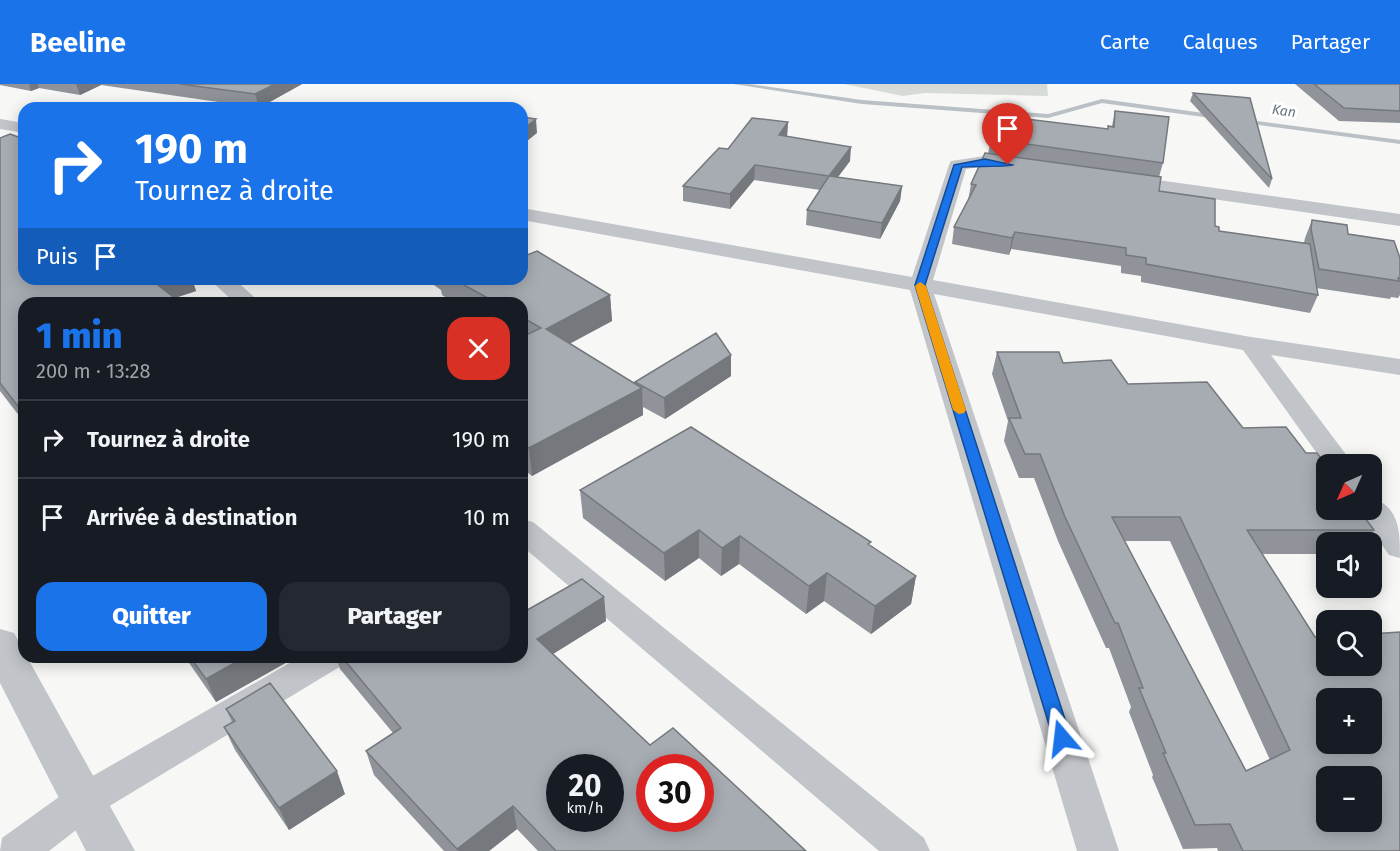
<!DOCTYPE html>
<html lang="fr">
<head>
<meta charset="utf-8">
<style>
	body { margin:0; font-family:"Fira Sans",sans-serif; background:#242831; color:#f1f3f6; height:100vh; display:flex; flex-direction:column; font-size:22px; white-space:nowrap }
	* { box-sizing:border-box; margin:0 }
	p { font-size:20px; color:#9ea1a6 }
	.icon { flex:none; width:33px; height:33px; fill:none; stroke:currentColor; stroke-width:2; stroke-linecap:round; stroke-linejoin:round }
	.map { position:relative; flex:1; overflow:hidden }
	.details { position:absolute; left:18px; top:213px; width:510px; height:366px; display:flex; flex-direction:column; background:#171b24; border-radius:18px; box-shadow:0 3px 15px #0003 }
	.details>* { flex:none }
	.guide { position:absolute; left:18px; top:18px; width:510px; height:183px; border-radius:18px; box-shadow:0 3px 15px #0003; background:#1a73e8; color:#fff; overflow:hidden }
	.needle { width:39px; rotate:225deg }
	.tools { position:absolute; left:1316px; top:370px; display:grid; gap:12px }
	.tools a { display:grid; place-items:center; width:66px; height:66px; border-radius:12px; background:#171b24; box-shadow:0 3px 15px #0003; font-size:30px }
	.speed { position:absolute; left:546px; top:670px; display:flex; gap:12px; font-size:30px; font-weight:700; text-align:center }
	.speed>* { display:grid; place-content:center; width:78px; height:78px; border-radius:50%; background:#171b24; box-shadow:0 3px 15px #0003; line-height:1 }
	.speed small { font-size:15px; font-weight:400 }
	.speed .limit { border:9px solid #d22; background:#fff; color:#111 }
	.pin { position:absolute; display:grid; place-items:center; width:51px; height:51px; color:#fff; margin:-62px -26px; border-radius:50% 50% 50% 0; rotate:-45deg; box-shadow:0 0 6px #0007 }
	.pin .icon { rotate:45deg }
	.me { position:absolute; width:66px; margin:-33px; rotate:343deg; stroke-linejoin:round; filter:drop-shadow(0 0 4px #0008) }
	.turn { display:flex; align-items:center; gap:21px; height:126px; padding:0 18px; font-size:27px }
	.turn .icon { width:78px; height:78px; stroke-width:2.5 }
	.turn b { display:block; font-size:42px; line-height:51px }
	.then { display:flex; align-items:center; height:57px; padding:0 18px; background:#0003; gap:12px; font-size:22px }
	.round { display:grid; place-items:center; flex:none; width:63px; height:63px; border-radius:18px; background:#242831 }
	.head { display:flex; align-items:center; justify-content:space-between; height:102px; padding:0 18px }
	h1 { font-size:36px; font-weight:800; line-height:45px; color:#1a73e8 }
	.cta { display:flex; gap:12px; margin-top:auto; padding:12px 18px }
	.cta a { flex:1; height:69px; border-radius:18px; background:#1a73e8; color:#fff; font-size:24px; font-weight:800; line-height:69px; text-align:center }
	.cta a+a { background:#242831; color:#f1f3f6 }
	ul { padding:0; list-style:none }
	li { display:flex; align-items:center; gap:18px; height:78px; padding:0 18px; border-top:2px solid #363941 }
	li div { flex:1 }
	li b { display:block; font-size:22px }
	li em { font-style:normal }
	header { display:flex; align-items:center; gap:36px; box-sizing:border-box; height:84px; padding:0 30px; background:#1a73e8; color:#fff }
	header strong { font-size:28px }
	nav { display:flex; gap:33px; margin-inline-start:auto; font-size:21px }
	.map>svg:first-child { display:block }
	.green { fill:#d6dcd5 }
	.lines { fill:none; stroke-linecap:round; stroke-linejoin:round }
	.stream { fill:#b9c1c6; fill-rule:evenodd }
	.minor { fill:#c1c4c8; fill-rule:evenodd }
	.tertiary { fill:#c1c4c8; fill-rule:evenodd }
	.wall { fill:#90949a; fill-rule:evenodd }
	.shaded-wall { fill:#75787d }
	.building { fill:#a7acb3; stroke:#75787d; stroke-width:1.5; fill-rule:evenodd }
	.route { fill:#1a73e8; stroke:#114b97; stroke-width:1.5 }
	.slow { fill:#f59e0b }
	.labels { text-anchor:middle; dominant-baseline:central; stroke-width:6; stroke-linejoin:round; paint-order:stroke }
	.far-water-label { font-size:14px; font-style:italic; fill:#66747e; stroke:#fff }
</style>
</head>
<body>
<header>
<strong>Beeline</strong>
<nav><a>Carte</a><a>Calques</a><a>Partager</a></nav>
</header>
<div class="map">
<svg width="1400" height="767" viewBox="0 0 1400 767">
	<rect width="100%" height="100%" fill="#f7f7f5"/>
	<path class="green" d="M844 0H1047L1048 12 925 9 903 12Z"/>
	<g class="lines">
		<path class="stream" d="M733 0H750L862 16 1048 30 1102 15 1218 31 1222 33 1218 35 1102 19 1048 34 862 20Z
			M1241 35 1400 56V60L1244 39H1241Z"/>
		<path class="minor" d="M0 35 24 39V49L0 45Z
			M985 72 1019 76 1028 82 1019 88 985 82 966 85 933 196 1251 253 1400 275V291L1271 271 1354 381 1326 382 1243 266 934 210 1119 767H1077L910 206 522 136V124L912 193 949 81 951 77Z
			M1122 91 1400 130V142L1115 101 1113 97 1115 93Z
			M209 195H234L261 219H235Z
			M1371 414C1400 422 1400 449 1400 474L1389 471 1357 426H1371Z
			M522 435 533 438 924 754 930 767H879L522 462Z
			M300 573H346L341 582 98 729 49 767H0L2 754 70 705Z"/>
		<path class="tertiary" d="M0 545 14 549 24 567V573H27L135 767H86L0 599Z"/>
	</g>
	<path class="wall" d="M0 0H302L259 24 101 1 80 11 39 4 31 7 0 1Z
		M1295 0H1400V39L1339 37Z
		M1193 9 1272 95 1269 104 1190 17Z
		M1115 27 1163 79 1159 93V107L1215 142 1219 147 1304 159 1305 154 1312 136 1348 150 1400 174V211L1398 214 1391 213 1390 215 1316 204 1318 211 1310 229 1141 198V192L1121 189V182L1011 165 1009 171 952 160 954 143 968 117 971 100 988 70 991 55 1108 45V42H1112Z
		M788 38 787 53 850 77 838 93 902 102 900 117 880 155 806 141 807 126 820 106 754 96 730 125 683 117V102Z
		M0 54 24 195H192L196 207 175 214 24 219V338L0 307Z
		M425 195H522L610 211 612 237 570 259 635 300V298L731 271V292L665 335 643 323V331L532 392 522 384V219H455L442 211 441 206Z
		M997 268 1063 279 1128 300 1243 344 1306 369 1374 446 1367 459H1326V470H1262L1400 767H1218L1217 764 1183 765 1152 693 1153 691 1129 628 1131 623 1109 564H1106L1058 457 1034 394H1019L1004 357 1008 337 992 290ZM1125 457H1170L1270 676 1246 687Z
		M580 406 871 462 916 492 911 520 871 550 824 517 806 530 739 480 721 492 699 474 665 497 583 434Z
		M604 513 606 537 553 570 650 661 806 767H538L517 745 489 767H444L374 691 366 667 393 649 340 585 336 573H522Z
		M185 573H296L216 618Z
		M226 625 345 710 289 746 235 666 224 643 232 638Z"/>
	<path class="shaded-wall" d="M29 0H38L39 4 31 7Z
		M76 0H101V1L80 11Z
		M275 0H302L259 24 255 10Z
		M536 35 537 49 522 61V46Z
		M788 38 787 52 778 65 779 51Z
		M851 63 850 77 828 106 829 92Z
		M755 81 754 96 730 125V110Z
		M902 102 900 117 880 155 882 139Z
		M1015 148 1011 165 1009 171 1012 154Z
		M164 195H192L196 207 162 218 154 198Z
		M610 211 612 237 549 271 546 245Z
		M731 271V292L665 335 664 314Z
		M642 304 643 331 532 392 529 364Z
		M699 446V474L665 497 664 469Z
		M740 452 739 480 721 492 722 464Z
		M827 489 824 517 806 530 809 502Z
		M916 492 911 520 871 550 875 522Z
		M604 513 606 537 540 578 537 555Z
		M245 573H296L216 618 206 595Z
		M337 687 345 710 289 746 279 724Z
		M513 722 517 745 489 767H458L457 765Z"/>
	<path class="building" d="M180 0H275L255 10Z
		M1314 0H1400V27L1344 24Z
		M1193 9 1250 14 1272 95Z
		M445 22 459 24H441Z
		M1115 27 1169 33 1163 79 991 55 1002 32 1108 45V42L1114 43Z
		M522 33 536 35 522 46Z
		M752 34 788 38 779 51 851 63 829 92 902 102 882 139 807 126 829 92 755 81 730 110 683 102 719 64 728 65Z
		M10 50 24 55V195H164L154 198 181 219H24V330L0 299V54Z
		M985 69 1161 93 1159 107 1215 115V142L1219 143V147L1310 160 1318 211 1146 180V174L1126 171V164L1015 148 1012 154 954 143 976 101 971 100Z
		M1312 136 1347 141 1348 150 1394 157 1400 174V194H1398L1399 197 1319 185 1311 145Z
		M537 167 610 211 546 245 642 304 529 364 522 359V253L541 244 522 233V219H497L453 195H522V173Z
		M716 249 731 271 664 314 635 298Z
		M997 268H1059L1063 279 1111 276 1128 300 1207 298 1243 344 1286 343 1306 369H1317L1326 381V426H1359L1374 446H1247L1315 553H1326V582H1371V550L1400 548V767H1243L1230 740 1195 741 1163 669H1166L1139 604H1143L1118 539H1115L1065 433 1040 370H1025L1009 334H1021ZM1112 433H1180L1290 666 1246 687ZM1326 615H1371V660H1326ZM1326 693H1371V738H1326Z
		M691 343 871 458 868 460 916 492 875 522 827 489 809 502 740 452 722 464 699 446 664 469 580 406Z
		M582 495 604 513 537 555 650 661 673 644 806 767H556L513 722 457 765 366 667 401 644 342 573H522V529ZM560 684H610V735H560ZM650 684H700V735H650Z
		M190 573H245L206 595Z
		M270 599 337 687 279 724 224 643 235 637 226 625Z"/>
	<path class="route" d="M985 75 1013 81C1010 83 972 82 962 83L925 201 1071 654 1068 659 1062 661 1056 659 1053 654 915 201 954 81Z"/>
	<path class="slow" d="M920 198 926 202 966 326 964 329 959 330 953 326 915 202Z"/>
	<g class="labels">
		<g class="far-water-label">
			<text transform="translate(1284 27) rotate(8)">Kan</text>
		</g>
	</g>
</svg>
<div class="tools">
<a><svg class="needle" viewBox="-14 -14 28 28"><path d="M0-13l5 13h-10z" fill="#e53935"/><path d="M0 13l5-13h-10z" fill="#9ea1a6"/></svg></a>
<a><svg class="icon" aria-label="sound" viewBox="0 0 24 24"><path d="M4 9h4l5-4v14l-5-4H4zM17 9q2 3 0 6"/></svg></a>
<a><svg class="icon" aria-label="search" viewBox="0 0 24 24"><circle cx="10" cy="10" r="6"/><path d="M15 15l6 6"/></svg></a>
<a>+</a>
<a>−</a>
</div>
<div class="speed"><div>20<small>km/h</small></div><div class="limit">30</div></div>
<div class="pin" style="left:1008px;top:81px;background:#d93025"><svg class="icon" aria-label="arrive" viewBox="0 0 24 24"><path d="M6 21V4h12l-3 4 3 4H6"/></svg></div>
<svg class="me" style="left:1062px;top:654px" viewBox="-20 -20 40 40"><path d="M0-17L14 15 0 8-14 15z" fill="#1a73e8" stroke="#fff" stroke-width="4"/></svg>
<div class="guide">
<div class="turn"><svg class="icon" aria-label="right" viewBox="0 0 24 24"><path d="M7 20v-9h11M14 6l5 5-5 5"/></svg><div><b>190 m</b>Tournez à droite</div></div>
<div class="then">Puis<svg class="icon" aria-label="arrive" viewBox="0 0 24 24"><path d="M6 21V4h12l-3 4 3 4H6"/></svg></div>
</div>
<section class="details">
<div class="head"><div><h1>1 min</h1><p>200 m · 13:28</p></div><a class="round" style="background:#d93025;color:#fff"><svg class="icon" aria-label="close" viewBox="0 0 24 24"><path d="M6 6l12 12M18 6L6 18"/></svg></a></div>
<ul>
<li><svg class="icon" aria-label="right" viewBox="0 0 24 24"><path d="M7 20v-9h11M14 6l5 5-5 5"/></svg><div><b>Tournez à droite</b></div><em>190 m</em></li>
<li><svg class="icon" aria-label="arrive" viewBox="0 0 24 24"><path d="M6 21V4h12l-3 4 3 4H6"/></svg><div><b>Arrivée à destination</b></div><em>10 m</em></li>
</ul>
<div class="cta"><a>Quitter</a><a>Partager</a></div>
</section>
</div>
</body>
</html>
